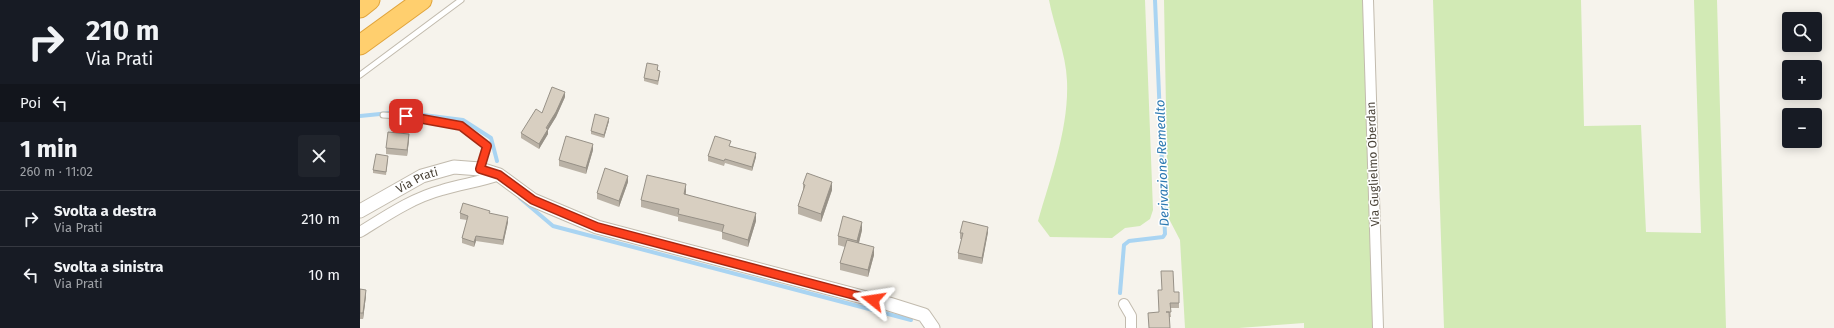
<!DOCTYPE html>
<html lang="it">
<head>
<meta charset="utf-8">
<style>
	body { margin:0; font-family:"Fira Sans",sans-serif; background:#20242c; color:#f1f3f6; height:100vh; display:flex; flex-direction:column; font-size:15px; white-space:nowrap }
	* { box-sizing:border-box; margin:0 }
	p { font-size:13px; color:#9ea1a6 }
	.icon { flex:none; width:22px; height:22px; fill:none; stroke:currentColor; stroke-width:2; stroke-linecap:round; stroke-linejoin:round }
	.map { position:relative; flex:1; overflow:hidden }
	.sheet { display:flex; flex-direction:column; background:#171b24; width:360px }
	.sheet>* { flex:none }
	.guide { background:#171b24; color:#f1f3f6; overflow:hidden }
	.buttons { position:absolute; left:1422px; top:12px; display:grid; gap:8px }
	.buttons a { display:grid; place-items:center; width:40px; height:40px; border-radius:4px; background:#171b24; box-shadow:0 2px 10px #0003; font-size:20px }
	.pin { position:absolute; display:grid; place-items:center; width:34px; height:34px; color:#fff; margin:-17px; border-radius:8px; box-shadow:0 2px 6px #0006 }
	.me { position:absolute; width:44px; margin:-22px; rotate:285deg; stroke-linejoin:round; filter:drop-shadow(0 0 3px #0008) }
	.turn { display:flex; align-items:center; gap:14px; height:84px; padding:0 20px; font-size:18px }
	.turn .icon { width:52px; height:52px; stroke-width:2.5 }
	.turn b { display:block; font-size:28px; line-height:34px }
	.then { display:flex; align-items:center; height:38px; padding:0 20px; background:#0003; gap:8px; font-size:15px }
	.round { display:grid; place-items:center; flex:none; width:42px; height:42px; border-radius:4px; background:#20242c }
	.headline { display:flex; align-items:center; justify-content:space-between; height:68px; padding:0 20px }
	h1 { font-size:24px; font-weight:700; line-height:30px }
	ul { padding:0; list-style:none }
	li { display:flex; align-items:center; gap:12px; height:56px; padding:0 20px; border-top:1px solid #363941 }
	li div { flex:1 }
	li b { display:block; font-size:15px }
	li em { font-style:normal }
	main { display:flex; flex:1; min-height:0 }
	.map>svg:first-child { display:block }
	.green { fill:#d2eab5 }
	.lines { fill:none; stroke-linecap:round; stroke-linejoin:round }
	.stream { stroke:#a9d4f2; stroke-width:4 }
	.service-casing { stroke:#c2bbae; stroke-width:7 }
	.minor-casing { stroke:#c2bbae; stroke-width:12 }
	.tertiary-casing { stroke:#c2bbae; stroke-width:15 }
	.motorway-casing { stroke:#e0a43c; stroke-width:21 }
	.service { stroke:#fff; stroke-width:5 }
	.minor { stroke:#fff; stroke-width:10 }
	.tertiary { stroke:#fff; stroke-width:13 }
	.motorway { stroke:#ffcf6e; stroke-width:19 }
	.wall { fill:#bab2a6 }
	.shaded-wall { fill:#979187 }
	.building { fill:#d8cfc1; stroke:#979187 }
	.route-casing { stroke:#a42913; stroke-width:10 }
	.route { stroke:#fc3f1d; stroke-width:7 }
	.labels { text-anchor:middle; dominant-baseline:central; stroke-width:3; stroke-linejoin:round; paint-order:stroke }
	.street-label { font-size:12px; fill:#4b4439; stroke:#fff }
	.water-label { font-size:13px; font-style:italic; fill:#2e7ab2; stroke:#fff }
</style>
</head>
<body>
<main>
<section class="sheet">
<div class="guide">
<div class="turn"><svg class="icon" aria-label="right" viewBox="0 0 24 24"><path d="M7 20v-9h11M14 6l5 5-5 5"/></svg><div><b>210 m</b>Via Prati</div></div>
<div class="then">Poi<svg class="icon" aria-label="left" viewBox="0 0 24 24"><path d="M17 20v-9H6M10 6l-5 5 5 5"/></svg></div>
</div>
<div class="headline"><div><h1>1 min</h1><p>260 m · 11:02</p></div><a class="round"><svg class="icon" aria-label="close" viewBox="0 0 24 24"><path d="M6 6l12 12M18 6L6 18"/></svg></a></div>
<ul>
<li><svg class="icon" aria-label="right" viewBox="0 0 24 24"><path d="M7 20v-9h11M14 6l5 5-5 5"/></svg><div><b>Svolta a destra</b><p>Via Prati</p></div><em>210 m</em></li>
<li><svg class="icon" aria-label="left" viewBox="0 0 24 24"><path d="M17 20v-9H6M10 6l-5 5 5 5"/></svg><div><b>Svolta a sinistra</b><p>Via Prati</p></div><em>10 m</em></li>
</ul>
</section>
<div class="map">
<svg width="1474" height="328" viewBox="0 0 1474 328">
	<rect width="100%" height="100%" fill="#f6f3ec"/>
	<path class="green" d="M689 0H785L793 210 790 219 780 226 765 228 752 238 690 237 678 221C691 176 709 128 707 81 706 53 694 27 689 0Z
		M804 0H1003L1014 328H944V323L879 328H825L820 240 808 217Z
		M1073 0H1221L1224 126 1281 125 1286 232 1341 233 1334 0H1357L1366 328H1084Z"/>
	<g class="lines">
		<path class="stream" d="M0 116 40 112 103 120 131 138 137 161
			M160 198 193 226 551 320
			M760 293 764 245 769 241 803 237 805 234 795 0"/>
		<g class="service-casing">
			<path id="service" d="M0 75 101 0
				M23 115 58 117 101 126 127 146 120 168"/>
		</g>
		<g class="minor-casing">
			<path id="minor" d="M1008 0 1018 328
				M0 232C26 216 52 198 82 190 101 184 120 182 139 175
				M764 304 771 316V328"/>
		</g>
		<g class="tertiary-casing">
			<g id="tertiary">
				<path id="s1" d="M0 211 62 176 94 167 120 169 139 175 173 200 237 227 529 304 564 315 573 328"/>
			</g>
		</g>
		<g class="motorway-casing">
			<path id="motorway" d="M0 8 10 0
				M0 45 62 0"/>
		</g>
		<use href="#service" class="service"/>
		<use href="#minor" class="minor"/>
		<use href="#tertiary" class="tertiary"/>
		<use href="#motorway" class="motorway"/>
	</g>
	<path class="wall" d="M298 68V71L300 74 298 85 284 81V78Z
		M205 97 196 117 188 130V134L179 149 161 138V133L182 113Z
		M249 121 244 138 231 134V131Z
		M49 140 47 156 26 154V148Z
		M371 146 396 157 392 171 365 163 364 166 348 161V156Z
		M233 150 226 174 199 166V160Z
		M28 159 26 175 13 173V170Z
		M268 182 259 207 237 199V193Z
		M443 184 472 190 461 222 438 214V206L443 191Z
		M326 191V194L396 221 388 247 362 239V232L318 221V217L281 207V200Z
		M100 213H130L148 222 143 245 116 241 114 247 102 243V238L107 220 100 219Z
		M502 230 499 243 514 255 508 277 480 270V263L485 247 478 245V236Z
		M628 232 622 264 598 259V253L602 239H600V233Z
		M0 289 6 296 3 319H0Z
		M814 292H819V308H810L811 317H809L799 312Z"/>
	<path class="shaded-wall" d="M205 92V97L196 117 188 130V134L179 149V144Z
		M249 118V121L244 138V135Z
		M49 134V140L47 156V150Z
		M233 144V150L226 174V168Z
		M396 153V157L392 171V167Z
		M268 176V182L259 207V201Z
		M472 182V190L461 222V214Z
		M326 184V191L324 201V194Z
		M396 213V221L388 247V240Z
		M148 217V222L143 245V240Z
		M502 222V230L497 250V241Z
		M628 227V232L622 264V258Z
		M116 236V241L114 247V242Z
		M514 247V255L508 277V270Z
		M6 290V296L3 319V313Z"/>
	<path class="building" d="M287 63 298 65 297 70 300 71 298 81 284 78Z
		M192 87 205 92 196 112 186 128 188 129 179 144 161 133 176 109 182 113Z
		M235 114 249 118 244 135 231 131Z
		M28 132 49 134 47 150 26 148Z
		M206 136 233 144 226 168 199 160Z
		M355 136 371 141 369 146 396 153 392 167 365 159 364 161 348 156Z
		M16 154 28 156 26 172 13 170Z
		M245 168 268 176 259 201 237 193Z
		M447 173 472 182 461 214 438 206 445 185 443 184Z
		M287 175 326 184 324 194 396 213 388 240 362 232 364 225 318 214 319 209 281 200Z
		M103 203 130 211 129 213 148 217 143 240 116 236 114 242 102 238 108 216 100 213Z
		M483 216 502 222 497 241 478 236Z
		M603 221 628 227 622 258 598 253 603 233H600Z
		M487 240 514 247 508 270 480 263Z
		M801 271H813L814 292H819V303H810L811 312H806H809L810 328H789L788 313 799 312 798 290H802Z
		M0 289 6 290 3 313H0Z"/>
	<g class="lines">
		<g class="route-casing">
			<path id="route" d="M46 116 101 126 127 146 120 169 139 175 173 200 237 227 513 300"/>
		</g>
		<use href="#route" class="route"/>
	</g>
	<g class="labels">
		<g class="street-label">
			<text transform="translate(1013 164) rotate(-92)">Via Guglielmo Oberdan</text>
			<text stroke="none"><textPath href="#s1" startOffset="65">Via Prati</textPath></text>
		</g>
		<g class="water-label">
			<text transform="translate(802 163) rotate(-92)">Derivazione Remealto</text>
		</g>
	</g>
</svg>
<div class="buttons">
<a><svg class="icon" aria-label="search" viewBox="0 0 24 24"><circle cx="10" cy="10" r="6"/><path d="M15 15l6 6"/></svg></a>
<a>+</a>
<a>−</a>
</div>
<div class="pin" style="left:46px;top:116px;background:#d93025"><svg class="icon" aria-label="arrive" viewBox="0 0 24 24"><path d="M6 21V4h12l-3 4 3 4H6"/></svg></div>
<svg class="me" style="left:513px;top:300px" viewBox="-20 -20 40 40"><path d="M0-17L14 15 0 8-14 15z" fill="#fc3f1d" stroke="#fff" stroke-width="4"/></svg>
</div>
</main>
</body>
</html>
